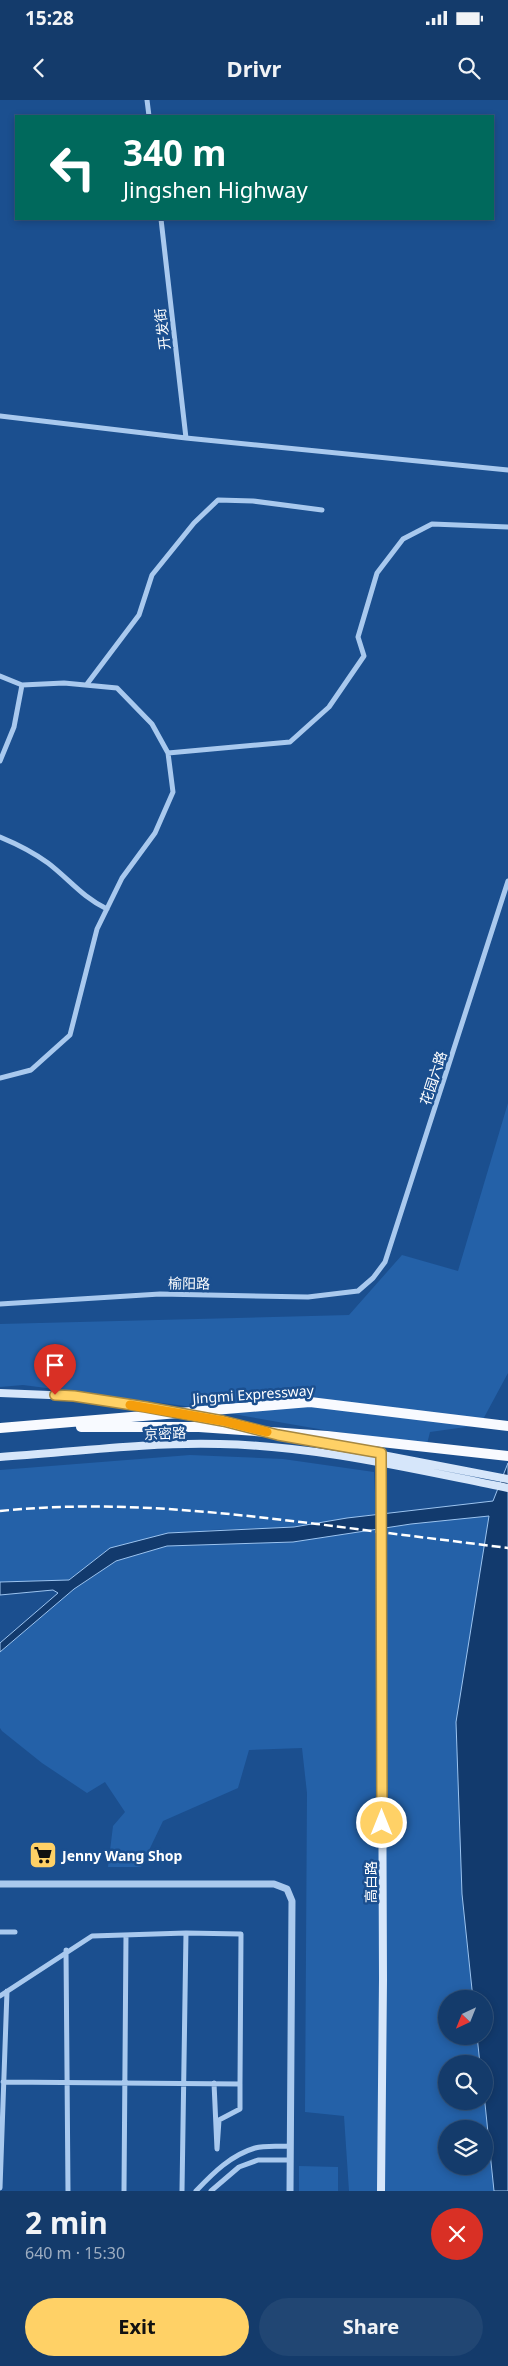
<!DOCTYPE html>
<html lang="en">
<head>
<meta charset="utf-8">
<style>
	body { margin:0; font-family:"Noto Sans","Noto Sans SC",sans-serif; background:#214673; color:#f1f3f6; height:100vh; display:flex; flex-direction:column; font-size:19px; white-space:nowrap }
	* { box-sizing:border-box; margin:0 }
	p { font-size:16px; color:#9dadc1 }
	.icon { flex:none; width:28px; height:28px; fill:none; stroke:currentColor; stroke-width:2; stroke-linecap:round; stroke-linejoin:round }
	.map { position:relative; height:2091px; overflow:hidden }
	.drawer { display:flex; flex-direction:column; background:#143b6b; flex:1 }
	.drawer>* { flex:none }
	.guide { position:absolute; left:15px; top:15px; width:479px; height:105px; border-radius:0px; box-shadow:0 2px 8px #0003,0 0 0 1px #33557e; background:#00695c; color:#fff; overflow:hidden }
	.needle { width:32px; rotate:223deg }
	.fabs { position:absolute; left:438px; top:1890px; display:grid; gap:10px }
	.fabs a { display:grid; place-items:center; width:55px; height:55px; border-radius:50%; background:#143b6b; box-shadow:0 2px 8px #0003,0 0 0 1px #33557e; font-size:25px }
	.pin { position:absolute; display:grid; place-items:center; width:42px; height:42px; color:#fff; margin:-51px -21px; border-radius:50% 50% 50% 0; rotate:-45deg; box-shadow:0 0 5px #0007 }
	.pin .icon { rotate:45deg }
	.me { position:absolute; width:55px; margin:-28px; rotate:0deg; stroke-linejoin:round; filter:drop-shadow(0 0 4px #0008) }
	.turn { display:flex; align-items:center; gap:18px; height:105px; padding:0 25px; font-size:22px }
	.turn .icon { width:65px; height:65px; stroke-width:2.5 }
	.turn b { display:block; font-size:35px; line-height:42px }
	.round { display:grid; place-items:center; flex:none; width:52px; height:52px; border-radius:26px; background:#214673 }
	.headline { display:flex; align-items:center; justify-content:space-between; height:85px; padding:0 25px }
	h1 { font-size:30px; font-weight:700; line-height:38px }
	.button { display:flex; gap:10px; margin-top:auto; padding:10px 25px }
	.button a { flex:1; height:58px; border-radius:30px; background:#ffd166; color:#111; font-size:20px; font-weight:700; line-height:58px; text-align:center }
	.button a+a { background:#214673; color:#f1f3f6 }
	.status { display:flex; justify-content:space-between; align-items:center; height:35px; padding:0 25px; background:#143b6b; direction:ltr }
	.status svg { height:14px; fill:currentColor }
	header { display:flex; justify-content:space-between; align-items:center; height:65px; padding:0 25px; background:#143b6b; font-size:22px; font-weight:700 }
	.map>svg:first-child { display:block }
	.green { fill:#2461a8; fill-rule:evenodd }
	.water { fill:#123a6d; stroke:#9cc4f0 }
	.lines { fill:none; stroke-linecap:round; stroke-linejoin:round }
	.minor { stroke:#a9c9ee; stroke-width:5 }
	.tertiary { stroke:#a9c9ee; stroke-width:7 }
	.secondary { stroke:#d6e6fa; stroke-width:8 }
	.rail { stroke:#fff; stroke-width:2.5; stroke-dasharray:9 4; stroke-linecap:butt }
	.trunk-bridge { stroke:#f8faff; stroke-width:10 }
	.route-casing { stroke:#a68842; stroke-width:12 }
	.route { stroke:#ffd166; stroke-width:9 }
	.slow { stroke:#f59e0b; stroke-width:9 }
	.labels { text-anchor:middle; dominant-baseline:central; stroke-width:5; stroke-linejoin:round; paint-order:stroke }
	.street-label { font-size:14px; fill:#fff; stroke:#1b4f8f }
	.poi-label { font-size:14px; font-weight:bold; fill:#fff; stroke:#1b4f8f; text-anchor:start }
</style>
</head>
<body>
<div class="status"><b>15:28</b><svg viewBox="0 0 49 12"><path d="M0 12V9h3v3zM5 12V6h3v6zM10 12V3h3v9zM15 12V0h3v12zM26 1h20v11H26zM47 4h2v5h-2z"/></svg></div>
<header><svg class="icon" aria-label="back" viewBox="0 0 24 24"><path d="M15 5l-7 7 7 7"/></svg>Drivr<svg class="icon" aria-label="search" viewBox="0 0 24 24"><circle cx="10" cy="10" r="6"/><path d="M15 15l6 6"/></svg></header>
<div class="map">
<svg width="508" height="2091" viewBox="0 0 508 2091">
	<rect width="100%" height="100%" fill="#1b4f8f"/>
	<path class="green" d="M508 1003V1273L480 1325 430 1332 427 1344 330 1331 193 1307 23 1285 0 1287V1224L349 1215 402 1155 458 1171Z
		M190 1355 283 1359 374 1372 376 1414 294 1427 210 1430 110 1448 69 1480 0 1482V1370Z
		M489 1416 475 1512 462 1794 473 1899H446V1936H477L480 1964H446V2001H484V1994L494 2091H349L344 2016 305 2012 307 1693 302 1648 249 1650 238 1688 163 1721 141 1767H108L113 1726 125 1712 105 1682 87 1693 42 1663 2 1631 0 1628V1552L74 1489 116 1461 167 1446 293 1442 411 1424ZM446 2029H484V2066H446Z
		M299 2066 338 2067V2091H299Z"/>
	<path class="water" d="M508 1363V2091H494L484 1994V1964H480L477 1936H484V1899H473L462 1794 456 1622 489 1416 411 1424 293 1442 167 1446 116 1461 74 1489 0 1552V1543L58 1493 53 1490 0 1495V1482L69 1480 110 1448 168 1433 294 1427 347 1418 493 1401Z"/>
	<g class="lines">
		<path class="minor" d="M147 0 149 16
			M161 119 186 338
			M0 316 186 338 508 370
			M0 576 22 585 64 583 117 588 152 624 168 653 173 692 155 733 122 778 97 829 70 935 31 970 0 978
			M87 584 139 515 152 475 194 423 218 400 253 401 322 410
			M168 653 290 642 329 607 364 556 358 537 377 473 403 439 432 424 508 427
			M0 661 14 627 22 585
			M0 737C17 744 33 752 48 763 69 779 82 797 107 809
			M0 1204 160 1194 308 1197 358 1191 373 1178 385 1162 508 781
			M0 1832H15
			M66 1850 68 2091
			M0 1896 92 1836 186 1833 241 1834 240 1984 3 1982
			M214 1983 217 2049 219 2020 240 2009V1984
			M0 2088 7 1891
			M124 2091 126 1835
			M182 2091 186 1833
			M196 2091C213 2073 231 2055 255 2048 266 2045 280 2047 290 2046
			M211 2091 239 2067 258 2060H290"/>
		<path class="tertiary" d="M0 1784H274L287 1789 292 1801 290 2091"/>
		<path class="secondary" d="M0 1293 74 1296 168 1311
			M189 1315 246 1327
			M294 1338 508 1379
			M381 1353 383 1879 381 2091
			M0 1357C73 1352 147 1342 220 1344 318 1346 412 1369 508 1388"/>
		<path class="rail" d="M0 1411C107 1400 211 1411 317 1424 380 1432 444 1440 508 1448"/>
		<path class="trunk-bridge" d="M81 1327H199L327 1336 508 1356
			M0 1328 310 1302 508 1326"/>
	</g>
	<g class="lines">
		<g class="route-casing">
			<path id="route" d="M55 1295 74 1296 146 1307 223 1321 278 1335 381 1353 382 1723"/>
		</g>
		<use href="#route" class="route"/>
		<path class="slow" d="M130 1305 223 1321 267 1332"/>
	</g>
	<defs>
		<g id="supermarket-square" transform="scale(1.4375)"><rect x="-9" y="-9" width="18" height="18" rx="4" fill="#ffd166" stroke="#1b4f8f"/><path d="M-6-5.5h2.5l.6 2H6L4.5 2H-2.5L-4.4-4H-6ZM-1.5 3.2a1.3 1.3 0 1 0 .1 0ZM3 3.2a1.3 1.3 0 1 0 .1 0Z" fill="#111"/></g>
	</defs>
	<g fill-rule="evenodd">
		<use href="#supermarket-square" x="43" y="1755"/>
	</g>
	<g class="labels">
		<g class="street-label">
			<text transform="translate(162 229) rotate(-97)">开发街</text>
			<text transform="translate(433 978) rotate(-72)">花园六路</text>
			<text transform="translate(189 1183) rotate(1)">榆阳路</text>
			<text transform="translate(253 1294) rotate(-4)">Jingmi Expressway</text>
			<text transform="translate(165 1333) rotate(-2)">京密路</text>
			<text transform="translate(370 1782) rotate(-90)">高白路</text>
		</g>
		<g class="poi-label">
			<text x="62" y="1755">Jenny Wang Shop</text>
		</g>
	</g>
</svg>
<div class="fabs">
<a><svg class="needle" viewBox="-14 -14 28 28"><path d="M0-13l5 13h-10z" fill="#e53935"/><path d="M0 13l5-13h-10z" fill="#9dadc1"/></svg></a>
<a><svg class="icon" aria-label="search" viewBox="0 0 24 24"><circle cx="10" cy="10" r="6"/><path d="M15 15l6 6"/></svg></a>
<a><svg class="icon" aria-label="layers" viewBox="0 0 24 24"><path d="M12 4l9 5-9 5-9-5zM3 14l9 5 9-5"/></svg></a>
</div>
<div class="pin" style="left:55px;top:1295px;background:#d93025"><svg class="icon" aria-label="arrive" viewBox="0 0 24 24"><path d="M6 21V4h12l-3 4 3 4H6"/></svg></div>
<svg class="me" style="left:382px;top:1723px" viewBox="-20 -20 40 40"><circle r="17" fill="#ffd166" stroke="#fff" stroke-width="3"/><path d="M0-11L8 9 0 5-8 9z" fill="#fff"/></svg>
<div class="guide">
<div class="turn"><svg class="icon" aria-label="left" viewBox="0 0 24 24"><path d="M17 20v-9H6M10 6l-5 5 5 5"/></svg><div><b>340 m</b>Jingshen Highway</div></div>
</div>
</div>
<section class="drawer">
<div class="headline"><div><h1>2 min</h1><p>640 m · 15:30</p></div><a class="round" style="background:#d93025;color:#fff"><svg class="icon" aria-label="close" viewBox="0 0 24 24"><path d="M6 6l12 12M18 6L6 18"/></svg></a></div>
<div class="button"><a>Exit</a><a>Share</a></div>
</section>
</body>
</html>
